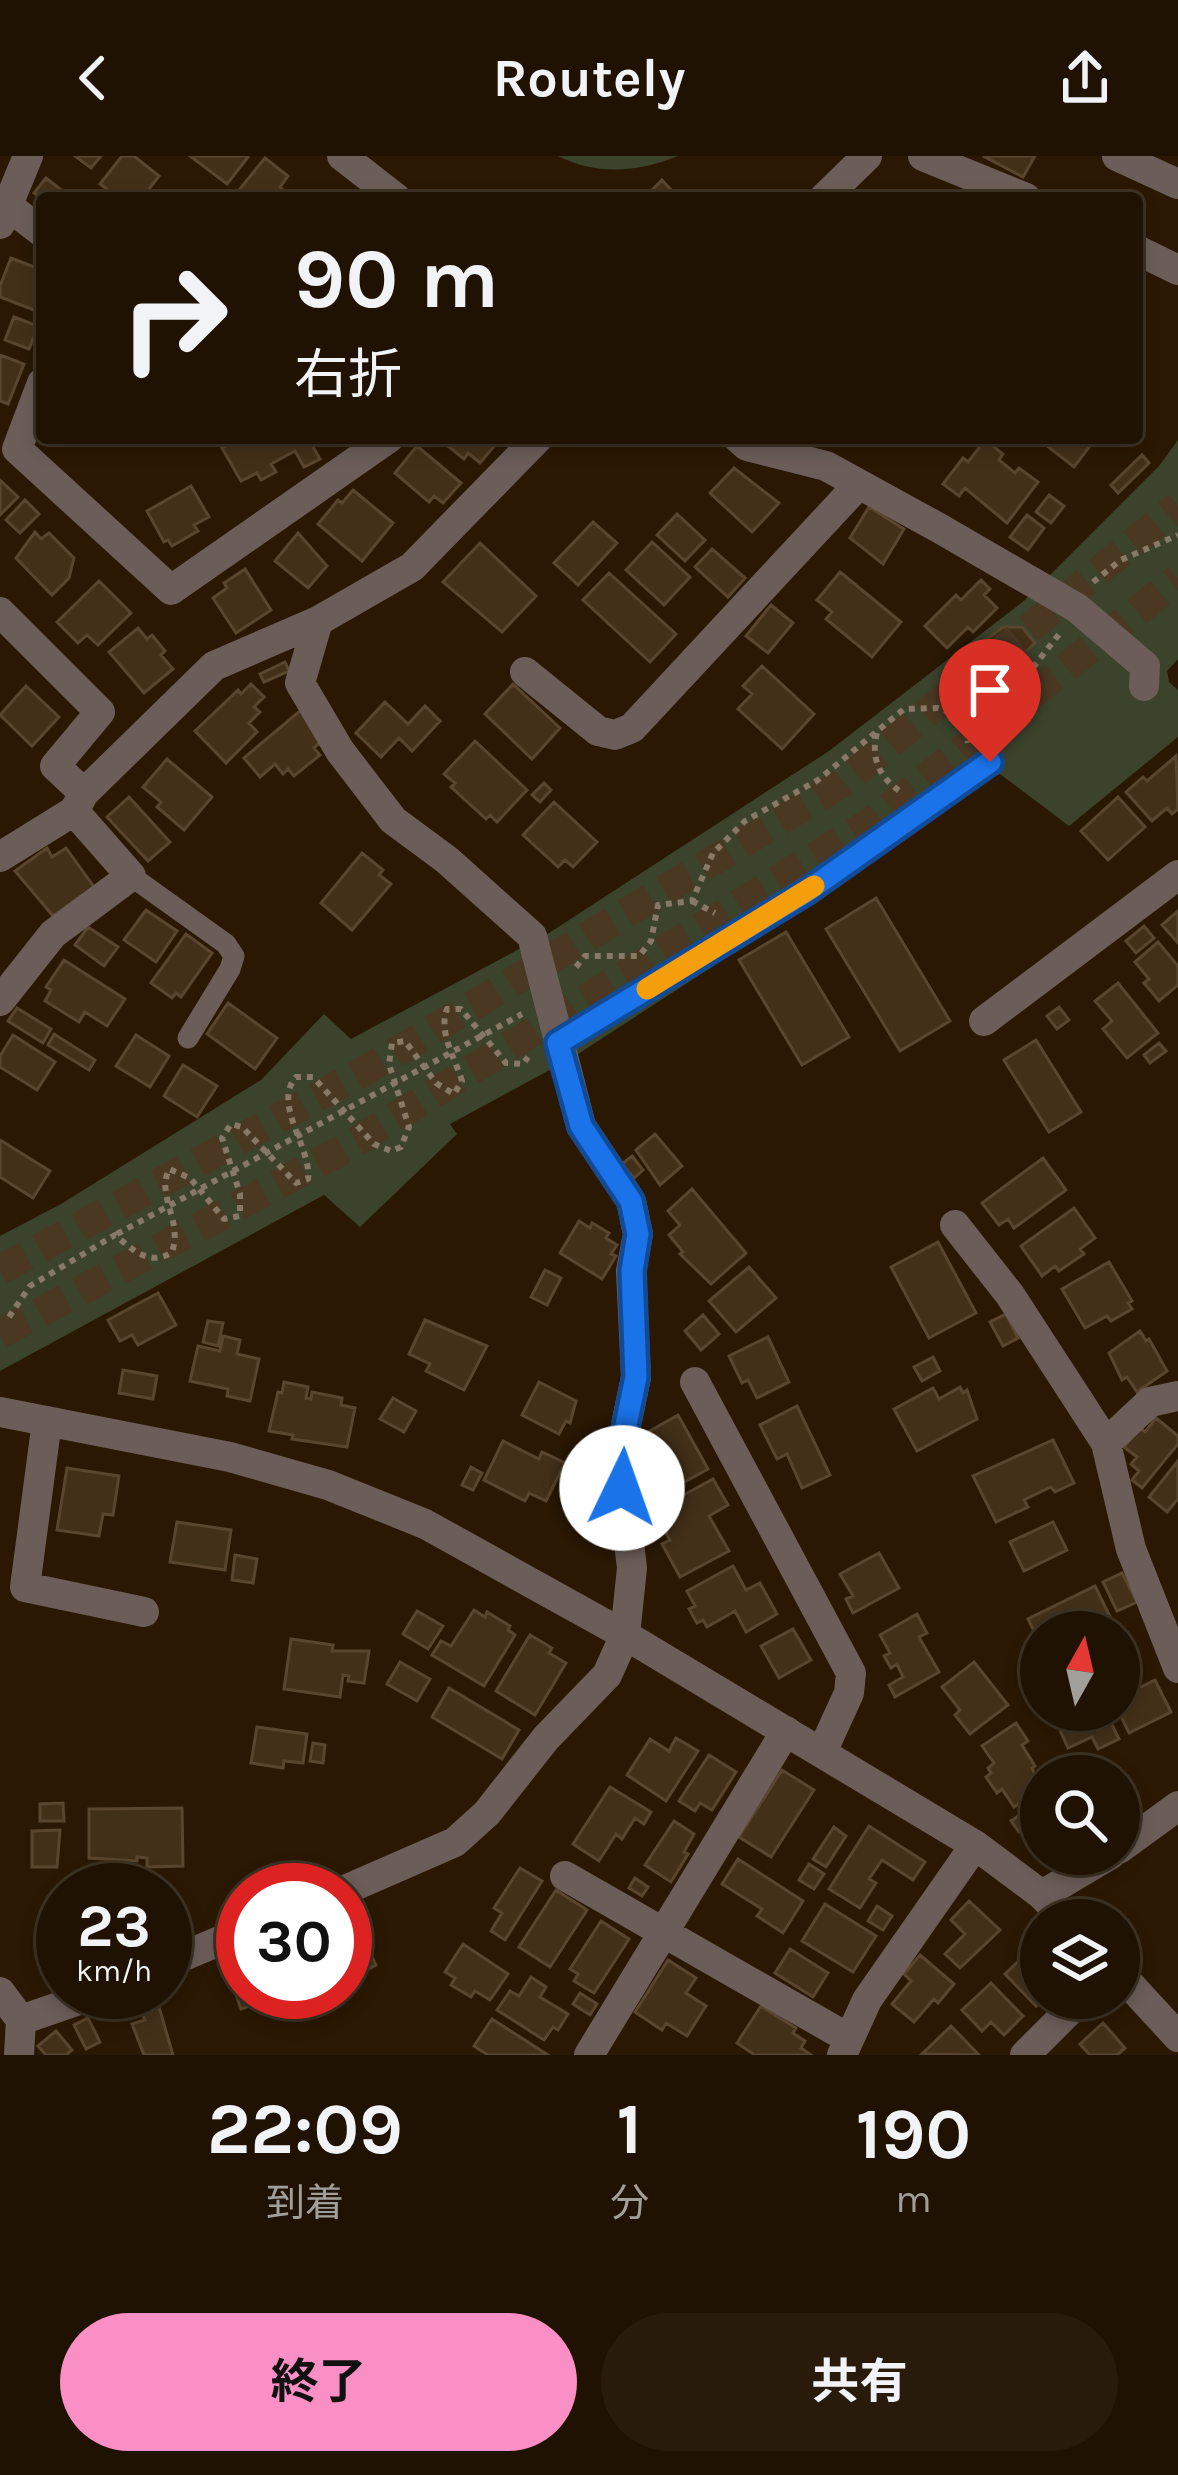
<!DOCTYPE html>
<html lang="ja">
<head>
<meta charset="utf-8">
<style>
	body { margin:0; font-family:Karla,"Noto Sans JP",sans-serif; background:#281b0c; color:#f1f3f6; height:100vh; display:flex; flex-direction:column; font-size:45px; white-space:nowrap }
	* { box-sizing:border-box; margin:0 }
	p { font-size:39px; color:#a29e99 }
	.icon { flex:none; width:66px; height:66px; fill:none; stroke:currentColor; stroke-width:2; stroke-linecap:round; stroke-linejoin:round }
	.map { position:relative; height:1899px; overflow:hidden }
	.sheet { display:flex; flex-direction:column; background:#201202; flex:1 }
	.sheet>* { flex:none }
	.banner { position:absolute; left:36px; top:36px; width:1107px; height:252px; border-radius:12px; box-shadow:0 6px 18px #0003,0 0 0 3px #3d3224; background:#201202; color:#f1f3f6; overflow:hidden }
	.needle { width:78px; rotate:8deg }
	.controls { position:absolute; left:1020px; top:1455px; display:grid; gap:24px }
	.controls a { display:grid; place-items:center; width:120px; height:120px; border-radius:50%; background:#201202; box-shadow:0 6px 18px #0003,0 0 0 3px #3d3224; font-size:60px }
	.speed { position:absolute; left:36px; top:1707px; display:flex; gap:24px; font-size:60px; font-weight:700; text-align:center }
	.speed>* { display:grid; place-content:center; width:156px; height:156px; border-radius:50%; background:#201202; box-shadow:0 6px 18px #0003,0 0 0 3px #3d3224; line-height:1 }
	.speed small { font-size:30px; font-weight:400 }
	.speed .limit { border:18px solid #d22; background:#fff; color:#111 }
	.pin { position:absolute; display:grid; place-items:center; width:102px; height:102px; color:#fff; margin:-123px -51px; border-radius:50% 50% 50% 0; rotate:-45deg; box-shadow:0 0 12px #0007 }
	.pin .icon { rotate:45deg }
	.me { position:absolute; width:132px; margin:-66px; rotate:3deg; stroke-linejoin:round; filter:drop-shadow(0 0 9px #0008) }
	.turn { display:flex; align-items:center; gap:42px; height:252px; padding:0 60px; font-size:54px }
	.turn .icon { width:156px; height:156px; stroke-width:2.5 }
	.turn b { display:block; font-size:84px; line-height:102px }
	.eta { display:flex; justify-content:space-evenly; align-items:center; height:204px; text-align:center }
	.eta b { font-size:72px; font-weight:700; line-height:84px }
	.primary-button { display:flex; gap:24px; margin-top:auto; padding:24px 60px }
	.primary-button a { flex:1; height:138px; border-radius:72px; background:#fa8fc6; color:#111; font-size:48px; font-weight:700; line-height:138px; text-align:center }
	.primary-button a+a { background:#281b0c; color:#f1f3f6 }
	header { display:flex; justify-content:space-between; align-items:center; height:156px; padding:0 60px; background:#201202; font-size:54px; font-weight:700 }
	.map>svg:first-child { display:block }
	.green { fill:#3c432b }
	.building { fill:#433018; stroke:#5a462e; stroke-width:3 }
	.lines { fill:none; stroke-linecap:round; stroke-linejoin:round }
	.primary-tunnel { stroke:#4a3823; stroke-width:30; stroke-dasharray:30 15; stroke-linecap:butt }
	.path { stroke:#887866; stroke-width:6; stroke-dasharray:6 6; stroke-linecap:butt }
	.service { stroke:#6c5d58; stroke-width:21 }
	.minor { stroke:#6c5d58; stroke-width:30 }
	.tertiary { stroke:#6c5d58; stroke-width:30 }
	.route-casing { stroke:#114b97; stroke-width:30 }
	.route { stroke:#1a73e8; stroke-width:21 }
	.slow { stroke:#f59e0b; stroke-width:21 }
</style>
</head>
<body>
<header><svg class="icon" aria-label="back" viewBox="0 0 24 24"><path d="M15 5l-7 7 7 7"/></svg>Routely<svg class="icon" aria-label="share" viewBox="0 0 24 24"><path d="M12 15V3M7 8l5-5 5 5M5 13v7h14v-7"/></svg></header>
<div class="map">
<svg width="1178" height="1899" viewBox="0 0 1178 1899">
	<rect width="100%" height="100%" fill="#2a1802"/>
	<path class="green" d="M558 0H678C639 16 597 20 558 0Z
		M1178 284V503L1167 515 1169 526 1178 534V581L1069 670 1000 618 978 627 798 755 572 902 450 968 457 978 360 1071 324 1039 0 1215V1080L61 1048 261 924 324 858 351 883 549 777 829 595 1025 444 1159 310Z"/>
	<path class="building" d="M75 0H101L91 12Z
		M122 0H134L159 20 142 42H119L100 28Z
		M190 0H247L248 1 227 28Z
		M983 0H1035L1023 21Z
		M265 2 288 20 280 31 292 42H249L239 34Z
		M46 22 64 36 59 42 42 43 34 37Z
		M662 24 671 34 663 42H651L647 39Z
		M11 102 42 114V138L34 154 0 141V130Z
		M14 161 38 170 29 193 5 184Z
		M0 199 24 208 8 248 0 245Z
		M240 282H308L320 303 304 311 295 295 271 308 276 316 261 324 257 317 241 325 222 292Z
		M438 282H501L480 307 468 297 464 303Z
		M1037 282H1096L1074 311Z
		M985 284 1003 298 999 304 1015 317 1019 312 1038 326 1007 367 965 332 959 340 943 328 963 302 968 306Z
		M417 290 461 327 443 347 434 340 429 346 395 317Z
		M1142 299 1149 307 1118 337 1111 329Z
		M734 312 779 347 752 376 710 337Z
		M0 324 18 341 0 359Z
		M191 330 209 361 194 369 198 375 172 390 168 384 164 386 147 355Z
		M353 334 393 367 362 405 318 368 338 344 342 347Z
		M1049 339 1064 350 1051 367 1036 356Z
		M25 344 39 358 20 377 6 364Z
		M869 351 904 373 883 408 850 382Z
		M677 358 705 384 685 405 657 379Z
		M1027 359 1044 372 1028 394 1010 381Z
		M593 366 617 387 578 429 554 407Z
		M35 376 41 383 49 377 74 402 69 422 52 439 16 402Z
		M298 377 327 410 308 432 275 405Z
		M652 386 690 421 664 449 626 414Z
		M480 387 536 440 502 476 443 426Z
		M712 393 745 422 728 441 695 411Z
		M245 413 271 454 236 477 213 442 227 432 224 427Z
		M840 416 901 466 872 501 826 463 832 456 817 444Z
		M609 417 676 478 650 506 583 444Z
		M981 424 990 433 984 439 997 452 973 476 968 471 947 492 925 470 956 439 961 444Z
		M99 425 131 457 98 489 87 479 78 487 57 466Z
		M771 449 793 467 768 497 746 480Z
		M1003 471H1022L1035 487 1023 498V504L993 520 981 502 984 485Z
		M138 472 147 483 152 479 165 495 161 499 173 513 144 537 109 496Z
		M285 506 289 515 264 526 260 518Z
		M762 510 814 558 782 593 738 553 752 538 743 530Z
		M251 528 264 541 254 551 260 556 249 567 257 576 226 607 195 575 238 534 241 538Z
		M513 528 560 572 532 603 485 558Z
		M26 530 59 561 32 590 0 559Z
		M385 546 408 568 425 550 440 565 412 595 399 582 381 601 356 577Z
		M301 554 325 582 314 592 320 599 294 620 288 613 283 618 275 608 260 621 244 602Z
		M475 585 527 634 497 666 490 659 486 663 451 631 455 627 444 618Z
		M1176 600 1178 653 1172 658 1167 652 1152 665 1126 636 1143 621 1147 625Z
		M167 603 212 641 184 674 157 651 161 646 143 631Z
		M544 627 551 634 540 646 532 639Z
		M129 641 170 686 148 705 107 661Z
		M1118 641 1145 671 1108 704 1081 675Z
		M554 646 597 686 573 711 565 704 558 711 523 679Z
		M47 692 52 701 66 692 94 731 53 760 15 715Z
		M362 697 383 714 379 719 391 728 352 774 321 747Z
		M876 742 950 865 900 895 826 773Z
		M146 754 177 775 156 806 124 784Z
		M1178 755V787L1162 769Z
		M1144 770 1154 782 1136 797 1126 785Z
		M88 771 118 791 104 810 75 789Z
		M786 776 849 881 802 909 739 804Z
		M186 778 212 797 181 841 176 837 172 842 151 827Z
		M1158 786 1178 810V829L1159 845 1144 827 1149 823 1135 806Z
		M64 804 125 843 107 870 85 856 79 866 45 845 51 834 46 831Z
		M1118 827 1158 877 1127 902 1103 873 1112 865 1095 845Z
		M228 847 277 882 255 913 207 878Z
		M1059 851 1069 864 1057 873 1047 860Z
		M17 852 51 873 43 887 8 865Z
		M54 878 95 904 89 914 48 889Z
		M13 879 55 906 37 934 0 911V900Z
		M136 879 169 900 150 931 116 910Z
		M1036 884 1081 956 1049 976 1004 904Z
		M1159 887 1166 895 1150 907 1144 899Z
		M183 909 217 930 197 961 164 940Z
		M655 978 682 1010 660 1029 636 994Z
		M0 984 50 1015 33 1042 0 1021Z
		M632 1000 643 1014 634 1022 622 1008Z
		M1043 1002 1066 1034 1014 1072 1008 1063 999 1069 982 1047Z
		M692 1033 746 1097 711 1128 680 1098 683 1096 669 1079 680 1069 668 1055Z
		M1074 1052 1095 1082 1080 1093 1084 1098 1059 1115 1055 1110 1042 1120 1021 1090Z
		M579 1065 590 1072 592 1067 609 1077 606 1082 617 1089 611 1098 616 1100 602 1123 560 1097Z
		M938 1086 976 1157 929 1182 891 1111Z
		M1109 1106 1132 1145 1128 1147 1132 1153 1111 1165 1107 1160 1085 1172 1062 1133Z
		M749 1111 776 1142 736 1176 709 1145Z
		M545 1114 561 1122 547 1149 531 1141Z
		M158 1137 176 1169 138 1189 132 1179 120 1185 108 1164Z
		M1006 1158 1018 1182 1003 1190 990 1166Z
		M703 1159 719 1178 701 1194 685 1175Z
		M425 1164 487 1190 464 1234 426 1215 430 1208 409 1198Z
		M208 1165 223 1167 218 1190 203 1186Z
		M1140 1175 1146 1185 1149 1183 1167 1215 1137 1236 1127 1221 1122 1224 1109 1197Z
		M223 1180 240 1184 237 1198 259 1203 250 1245 227 1240 228 1233 190 1225 198 1190 220 1195Z
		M768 1181 789 1226 757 1242 748 1224 742 1227 729 1200Z
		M933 1201 940 1215 922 1225 914 1211Z
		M123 1214 157 1220 153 1243 119 1237Z
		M284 1226 308 1231 306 1242 311 1243 312 1236 342 1242 341 1249 355 1252 347 1291 292 1283 293 1279 269 1275 278 1236 282 1237Z
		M539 1226 576 1245 570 1267 566 1265 559 1278 522 1259Z
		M960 1231 963 1237 967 1234 977 1263 917 1295 894 1253 933 1232 939 1243Z
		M393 1242 416 1255 404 1276 380 1263Z
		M797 1250 830 1319 802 1332 787 1298 777 1303 760 1269Z
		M678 1259 708 1313 656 1342 646 1325 654 1320 642 1298 656 1290 648 1276Z
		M1156 1262 1178 1280V1288L1142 1332 1132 1324 1139 1315 1131 1308 1137 1301 1124 1291 1140 1272 1145 1276Z
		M1053 1284 1074 1327 1055 1336 1051 1331 1024 1344 1028 1351 996 1366 973 1320Z
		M503 1285 539 1303 542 1296 565 1307 546 1345 529 1337 525 1345 484 1324Z
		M1178 1305V1343L1167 1356 1149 1341Z
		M471 1311 482 1317 473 1334 462 1329Z
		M67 1312 119 1320 113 1359 103 1358 99 1380 57 1374Z
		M713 1323 728 1349 709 1360 729 1395 680 1421 662 1388 670 1384 654 1355Z
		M177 1366 231 1374 225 1414 170 1406Z
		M1053 1366 1067 1394 1024 1415 1010 1386Z
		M879 1397 899 1432 853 1457 846 1443 853 1440 840 1418Z
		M235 1399 257 1403 253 1427 232 1424Z
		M733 1410 746 1434 760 1427 777 1458 746 1476 735 1455 707 1471 703 1464 697 1467 689 1453 695 1450 687 1435Z
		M1122 1417 1137 1446 1117 1455 1103 1426Z
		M1095 1430 1117 1475 1041 1476V1489L1028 1463Z
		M474 1454 485 1461 487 1456 510 1470 508 1474 515 1479 484 1530 432 1499 441 1485 451 1490Z
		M417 1455 443 1470 428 1493 403 1478Z
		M917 1458 927 1477 919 1481 939 1516 895 1541 889 1529 903 1521 897 1508 891 1512 884 1500 890 1497 880 1479Z
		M793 1473 811 1504 779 1522 761 1490Z
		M530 1479 552 1492 549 1497 566 1507 535 1559 496 1535Z
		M291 1483 333 1489 332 1495H369L364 1527 348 1525 349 1520 343 1519 340 1541 284 1533Z
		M400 1506 430 1523 417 1545 387 1528Z
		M974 1506 1008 1549 970 1578 955 1559 960 1554 942 1531Z
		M1155 1524 1171 1556 1129 1577 1118 1554 1119 1542Z
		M449 1532 519 1574 502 1603 432 1561Z
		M1096 1554H1105L1119 1583 1098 1593 1092 1581 1068 1592 1059 1572Z
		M1016 1567 1028 1585 1022 1589 1035 1610 1032 1612 1041 1633 1014 1651 1002 1633 997 1637 986 1621 991 1617 988 1612 994 1607 982 1590Z
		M257 1571 307 1578 303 1607 284 1605 283 1612 251 1607Z
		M676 1582 698 1595 666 1645 627 1619 650 1583 669 1595Z
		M313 1587 325 1589 323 1607 310 1605Z
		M709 1599 736 1616 712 1654 700 1647 695 1655 679 1645Z
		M782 1614 814 1634 771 1701 739 1681Z
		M610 1631 651 1656 644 1668 635 1662 622 1683 616 1678 599 1705 573 1688Z
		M1041 1645V1685L1030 1669 1019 1676 1011 1665Z
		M63 1647 64 1665H40V1648Z
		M182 1652 183 1710 147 1711V1702L137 1701V1705L89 1702V1653Z
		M674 1665 694 1678 684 1696 688 1698 671 1726 645 1709Z
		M869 1670 925 1706 913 1724 882 1704 869 1723 876 1727 860 1752 829 1733Z
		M834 1671 846 1680 826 1711 813 1703Z
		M60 1674 57 1711H32V1675Z
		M738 1703 803 1745 783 1777 757 1760 762 1753 722 1728Z
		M809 1708 824 1718 814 1733 799 1724Z
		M520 1712 542 1725 505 1784 491 1775 502 1757 494 1752Z
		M635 1722 648 1731 642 1740 629 1732Z
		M556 1734 587 1754 550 1811 519 1791Z
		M969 1745 1000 1774 960 1812 945 1798 965 1778 951 1764Z
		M825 1748 876 1780 853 1816 802 1785Z
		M877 1750 892 1760 883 1774 868 1765Z
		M601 1765 629 1783 594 1837 574 1825 578 1818 570 1813Z
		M359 1775 376 1809 345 1825V1782Z
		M463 1788 508 1818 490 1844 475 1835 471 1841 451 1829 455 1822 445 1816Z
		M790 1793 828 1817 813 1841 775 1817Z
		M1030 1794 1041 1806V1842H1044L1036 1850 1005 1818Z
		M920 1799 954 1828 938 1847 934 1843 914 1866 892 1848 911 1825 904 1818Z
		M668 1804 696 1822 686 1837 706 1850 687 1880 666 1867 662 1874 635 1856Z
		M243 1810V1836L279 1839 241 1853 228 1815Z
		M531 1821 546 1831 540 1841 568 1858 558 1874 553 1871 544 1884 497 1854 510 1835 519 1840Z
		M991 1827 1023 1860 1004 1879 991 1866 982 1875 962 1854Z
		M285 1836H305L307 1843 291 1850Z
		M580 1837 597 1848 590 1859 573 1848Z
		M761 1850 796 1872 793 1877 805 1885 801 1892 811 1899H755L737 1887Z
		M159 1851 173 1899H144L132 1868 145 1864 142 1857Z
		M88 1862 100 1886 86 1893 74 1869Z
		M492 1863 548 1899H488L474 1890Z
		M1103 1867 1125 1892 1117 1899H1090L1080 1888Z
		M951 1870 979 1899 922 1898Z
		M56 1875 72 1894 66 1899H46L38 1890Z"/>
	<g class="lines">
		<path class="primary-tunnel" d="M0 1114 363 916 842 627 1178 350
			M0 1178 344 993 868 668 1178 423"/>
		<path class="path" d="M1093 426 1121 404 1178 379
			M963 561 968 587
			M877 577C870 602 880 622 901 636
			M1014 578 989 549 1031 514 1060 477
			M692 745 715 757
			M576 811 585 800H639L651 785 658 749 692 745 713 697 745 665 818 624 904 553 938 552 963 561 989 549
			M117 1078 522 858
			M9 1161 30 1130 115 1079C133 1094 150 1111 172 1096 183 1064 156 1041 169 1013L190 1022 224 1063 240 1060V1038L222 982 231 968 242 971 296 1027 308 1023C312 992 272 948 296 921H313L374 988 391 995 401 991 409 971 389 908 392 887 405 885 436 927 454 938 462 925C455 902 438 876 447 853H461L506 907 523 908 528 901"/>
		<path class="service" d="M131 720 226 788 234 800 230 813 188 882
			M558 887 806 736 990 606"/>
		<path class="minor" d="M342 0 396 42
			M923 0 1026 42
			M1117 0 1178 28
			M824 42 867 0
			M8 50 42 76
			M0 68 28 0
			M1137 94 1178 114
			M42 227 17 293 171 434 389 282
			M738 282 747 290 826 310 939 372 1077 452 1145 510 1144 530
			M0 456 100 556 55 610 84 637
			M318 465 300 527 340 595 393 664 447 704 532 780 581 970 631 1045 638 1078 631 1115 636 1221 619 1303 632 1412 625 1479 607 1519 546 1582 487 1657 455 1686 345 1734
			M525 516 598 575 615 579 632 572 859 328
			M0 701 74 655 84 637 214 510 318 465 412 411 538 282
			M0 845 53 778 131 720 74 655
			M984 865 1178 719
			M955 1069 1010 1139 1106 1287 1131 1393 1178 1512
			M695 1226 851 1517 849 1537 822 1596
			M47 1265 25 1431 144 1456
			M1106 1287 1150 1246 1178 1240
			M1119 1693 1178 1650
			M565 1720 848 1882
			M1042 1739 1111 1698
			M165 1808 243 1775
			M0 1836 21 1864 102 1836
			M19 1899 21 1864
			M589 1899 786 1575
			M842 1899 867 1844 975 1689
			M1025 1899 1082 1842"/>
		<path class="tertiary" d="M0 1256 230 1301 328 1329 425 1368 625 1479 975 1689 1042 1739 1066 1764
			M1119 1817 1178 1881"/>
	</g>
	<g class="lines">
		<g class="route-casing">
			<path id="route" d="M622 1332 619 1303 636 1221 632 1115 638 1078 631 1045 581 970 558 887 806 736 990 606"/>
		</g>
		<use href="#route" class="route"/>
		<path class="slow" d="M647 833 814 730"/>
	</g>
</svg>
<div class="controls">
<a><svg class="needle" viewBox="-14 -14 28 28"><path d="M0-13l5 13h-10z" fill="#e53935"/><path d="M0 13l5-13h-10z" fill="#a29e99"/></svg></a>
<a><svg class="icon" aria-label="search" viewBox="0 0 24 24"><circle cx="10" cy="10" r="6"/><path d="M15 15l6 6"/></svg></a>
<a><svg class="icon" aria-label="layers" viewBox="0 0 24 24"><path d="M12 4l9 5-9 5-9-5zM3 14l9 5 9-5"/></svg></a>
</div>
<div class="speed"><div>23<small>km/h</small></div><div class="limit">30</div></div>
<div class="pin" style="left:990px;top:606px;background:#d93025"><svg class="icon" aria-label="arrive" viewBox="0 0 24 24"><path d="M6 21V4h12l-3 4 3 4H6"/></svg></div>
<svg class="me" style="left:622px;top:1332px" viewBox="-20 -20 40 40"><circle r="19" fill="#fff"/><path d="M0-13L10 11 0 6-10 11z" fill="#1a73e8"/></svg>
<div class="banner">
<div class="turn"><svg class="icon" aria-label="right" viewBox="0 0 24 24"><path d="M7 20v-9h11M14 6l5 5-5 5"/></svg><div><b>90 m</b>右折</div></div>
</div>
</div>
<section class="sheet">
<div class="eta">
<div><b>22:09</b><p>到着</p></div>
<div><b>1</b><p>分</p></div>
<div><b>190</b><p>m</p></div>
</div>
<div class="primary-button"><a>終了</a><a>共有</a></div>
</section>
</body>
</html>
